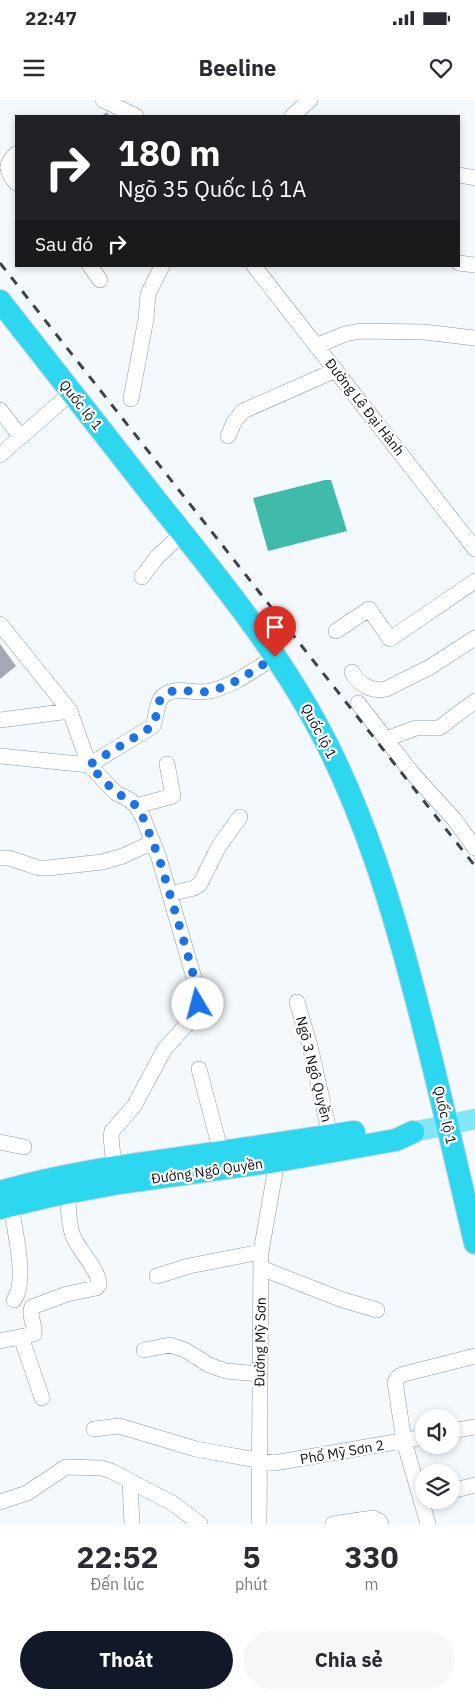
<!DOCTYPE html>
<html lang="vi">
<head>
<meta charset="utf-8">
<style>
	body { margin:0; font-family:"IBM Plex Sans",sans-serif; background:#f7f7f7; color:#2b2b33; height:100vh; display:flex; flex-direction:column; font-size:19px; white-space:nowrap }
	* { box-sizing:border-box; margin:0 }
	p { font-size:16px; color:#7c7c81 }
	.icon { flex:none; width:28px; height:28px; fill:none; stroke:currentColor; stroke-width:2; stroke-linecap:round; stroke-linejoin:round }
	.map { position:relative; height:1424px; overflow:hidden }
	.sheet { display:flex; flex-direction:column; background:#fff; flex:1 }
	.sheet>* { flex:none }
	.hud { position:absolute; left:15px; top:15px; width:445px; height:152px; border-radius:0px; box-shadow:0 2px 8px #0003; background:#202124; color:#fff; overflow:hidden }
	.tools { position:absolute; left:415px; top:1309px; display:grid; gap:10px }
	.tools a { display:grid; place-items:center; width:45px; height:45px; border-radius:50%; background:#fff; box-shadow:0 2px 8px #0003; font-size:25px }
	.pin { position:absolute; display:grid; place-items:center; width:42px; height:42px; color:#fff; margin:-51px -21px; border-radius:50% 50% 50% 0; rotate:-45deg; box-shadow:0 0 5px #0007 }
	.pin .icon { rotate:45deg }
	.me { position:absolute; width:55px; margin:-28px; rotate:352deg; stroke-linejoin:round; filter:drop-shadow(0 0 4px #0008) }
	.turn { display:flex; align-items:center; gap:18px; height:105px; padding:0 20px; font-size:22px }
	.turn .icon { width:65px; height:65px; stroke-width:2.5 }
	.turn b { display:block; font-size:35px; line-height:42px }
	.then { display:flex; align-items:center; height:48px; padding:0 20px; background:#0003; gap:10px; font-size:19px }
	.eta { display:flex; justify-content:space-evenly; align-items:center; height:85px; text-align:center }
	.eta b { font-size:30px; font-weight:700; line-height:35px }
	.cta { display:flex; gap:10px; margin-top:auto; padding:10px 20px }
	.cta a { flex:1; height:58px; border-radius:30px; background:#111827; color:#fff; font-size:20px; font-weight:700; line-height:58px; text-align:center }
	.cta a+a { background:#f7f7f7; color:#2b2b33 }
	.status { display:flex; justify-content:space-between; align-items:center; height:35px; padding:0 25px; background:#fff; direction:ltr }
	.status svg { height:14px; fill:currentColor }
	header { display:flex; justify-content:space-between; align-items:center; height:65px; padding:0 20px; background:#fff; font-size:22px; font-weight:700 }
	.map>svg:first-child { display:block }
	.water { fill:#3fbaab }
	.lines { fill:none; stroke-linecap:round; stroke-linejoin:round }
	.minor-casing { stroke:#8b99a3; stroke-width:16 }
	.major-casing { stroke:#d3d4d5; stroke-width:21 }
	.highway-casing { stroke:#d3d4d5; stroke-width:24 }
	.minor { stroke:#fff; stroke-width:15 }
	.major { stroke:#81e7f6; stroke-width:20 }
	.highway { stroke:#2dd7f0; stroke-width:22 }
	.rail { stroke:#3d4347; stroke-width:3; stroke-dasharray:9 9; stroke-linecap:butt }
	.wall { fill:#a2a8b4 }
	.building { fill:#bcc3d1; stroke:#848892 }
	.route { stroke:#1a73e8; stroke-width:9; stroke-dasharray:0 16.2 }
	.labels { text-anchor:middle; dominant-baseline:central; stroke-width:4.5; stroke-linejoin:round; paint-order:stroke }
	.street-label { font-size:14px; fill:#0b1014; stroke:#fff }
</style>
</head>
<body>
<div class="status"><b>22:47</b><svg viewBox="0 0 49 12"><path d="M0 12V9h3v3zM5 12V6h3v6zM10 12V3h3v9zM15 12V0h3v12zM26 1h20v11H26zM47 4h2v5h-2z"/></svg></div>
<header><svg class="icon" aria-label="menu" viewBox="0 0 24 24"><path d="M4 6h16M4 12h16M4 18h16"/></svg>Beeline<svg class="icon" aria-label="heart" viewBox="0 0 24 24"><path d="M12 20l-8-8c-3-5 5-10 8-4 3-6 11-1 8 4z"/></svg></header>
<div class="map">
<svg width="475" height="1424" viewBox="0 0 475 1424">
	<rect width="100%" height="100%" fill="#f3f9fd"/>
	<path class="water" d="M325 380H331L347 431 268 451 253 398Z"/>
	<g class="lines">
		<g class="minor-casing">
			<path id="minor" d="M103 0 136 16
				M292 16 310 0
				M16 54C4 65 6 70 16 83
				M459 75 475 78
				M459 163 475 165
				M90 166 100 180
				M254 166 475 449
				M316 246 345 234 360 231 424 232 475 238
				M131 299 146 219 148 194 162 166
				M0 310 21 337
				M228 336 234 322 243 311 336 270
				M0 355 71 293
				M142 477 157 457 183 433
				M0 524 70 611 89 665 153 626C156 618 157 602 162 597 175 584 194 595 210 591 233 586 255 569 275 557
				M336 531 369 509 390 539 475 481
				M352 572C358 585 373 592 386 589L430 567 475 538
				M358 603 412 673 454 719 475 748
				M0 620 70 611
				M386 639 416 628H439L475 601
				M0 656 89 665 116 693 130 700 136 706 142 715 159 758 197 888 198 904 195 915 164 950 134 1006 112 1031 111 1037 114 1067 116 1075
				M136 706 173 696 167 664
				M0 758H9L39 768H48L102 762 123 756 153 742
				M170 794 194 788 200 784 219 746 240 717
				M297 902 310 946 330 1035
				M199 969 221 1052
				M0 1042 24 1047
				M11 1106C14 1128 28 1182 14 1200
				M261 1168 340 1199 377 1210
				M157 1176 189 1166 261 1152
				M21 1237 42 1298
				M0 1241 34 1234C36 1225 28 1216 32 1207L67 1194 96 1188 99 1185C100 1171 79 1151 73 1136 68 1123 69 1107 67 1093
				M144 1250 170 1245 185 1250 209 1265 226 1271 260 1274
				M94 1329 119 1326 196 1349 274 1363 424 1337
				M451 1331 475 1327
				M130 1381 132 1424
				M451 1391 475 1385
				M0 1402 27 1393 66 1367 102 1368 111 1371 174 1404 200 1424
				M259 1424 261 1152 277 1061
				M333 1424 373 1418 379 1421 381 1424
				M428 1424 404 1341 395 1282 398 1277 404 1274 475 1256"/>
		</g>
		<g class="major-casing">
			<path id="major" d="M413 1032 475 1019"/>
		</g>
		<g class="highway-casing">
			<path id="highway" d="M0 201C52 268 104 334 156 400 219 479 284 557 329 648 365 721 389 797 410 876 434 964 454 1054 475 1143
				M0 1092C64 1073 130 1065 195 1056 248 1048 301 1040 354 1032
				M0 1108 50 1096 119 1083 277 1061 396 1040 413 1032"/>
		</g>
		<use href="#minor" class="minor"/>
		<use href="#major" class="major"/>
		<use href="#highway" class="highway"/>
		<path class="rail" d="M0 163 475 766"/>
	</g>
	<path class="wall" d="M0 544 16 566 0 579Z"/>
	<path class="building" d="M107 13 109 16H102Z"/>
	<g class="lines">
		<path class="route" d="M198 904 197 888 183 838 159 758 142 715 136 706 130 700 116 693 89 665 153 626C157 618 157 602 162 597 175 584 194 595 210 591 233 586 255 569 275 557"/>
	</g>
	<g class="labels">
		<g class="street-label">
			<text transform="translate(81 305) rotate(51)">Quốc lộ 1</text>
			<text transform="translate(365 307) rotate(52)">Đường Lê Đại Hành</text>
			<text transform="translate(319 631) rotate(62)">Quốc lộ 1</text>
			<text transform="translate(314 969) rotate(76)">Ngõ 3 Ngô Quyền</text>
			<text transform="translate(445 1015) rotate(77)">Quốc lộ 1</text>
			<text transform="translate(207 1071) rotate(-8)">Đường Ngô Quyền</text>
			<text transform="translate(260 1242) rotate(-89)">Đường Mỹ Sơn</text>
			<text transform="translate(342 1352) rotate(-10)">Phố Mỹ Sơn 2</text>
		</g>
	</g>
</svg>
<div class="tools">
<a><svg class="icon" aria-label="sound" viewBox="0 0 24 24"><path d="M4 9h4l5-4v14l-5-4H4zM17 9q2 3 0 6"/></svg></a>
<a><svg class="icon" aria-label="layers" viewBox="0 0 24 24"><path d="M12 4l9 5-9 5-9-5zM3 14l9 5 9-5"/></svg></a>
</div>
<div class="pin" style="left:275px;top:557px;background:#d93025"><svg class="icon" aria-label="arrive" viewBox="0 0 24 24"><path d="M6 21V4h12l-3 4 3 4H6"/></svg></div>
<svg class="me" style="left:198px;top:904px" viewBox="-20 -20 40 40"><circle r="19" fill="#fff"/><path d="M0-13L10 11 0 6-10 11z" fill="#1a73e8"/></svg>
<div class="hud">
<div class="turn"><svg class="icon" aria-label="right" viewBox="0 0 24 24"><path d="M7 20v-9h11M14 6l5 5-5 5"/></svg><div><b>180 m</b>Ngõ 35 Quốc Lộ 1A</div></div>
<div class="then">Sau đó<svg class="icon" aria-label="right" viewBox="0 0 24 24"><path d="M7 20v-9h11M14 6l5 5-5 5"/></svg></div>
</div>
</div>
<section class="sheet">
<div class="eta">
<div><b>22:52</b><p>Đến lúc</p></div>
<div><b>5</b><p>phút</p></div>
<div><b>330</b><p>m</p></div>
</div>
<div class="cta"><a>Thoát</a><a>Chia sẻ</a></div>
</section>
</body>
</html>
